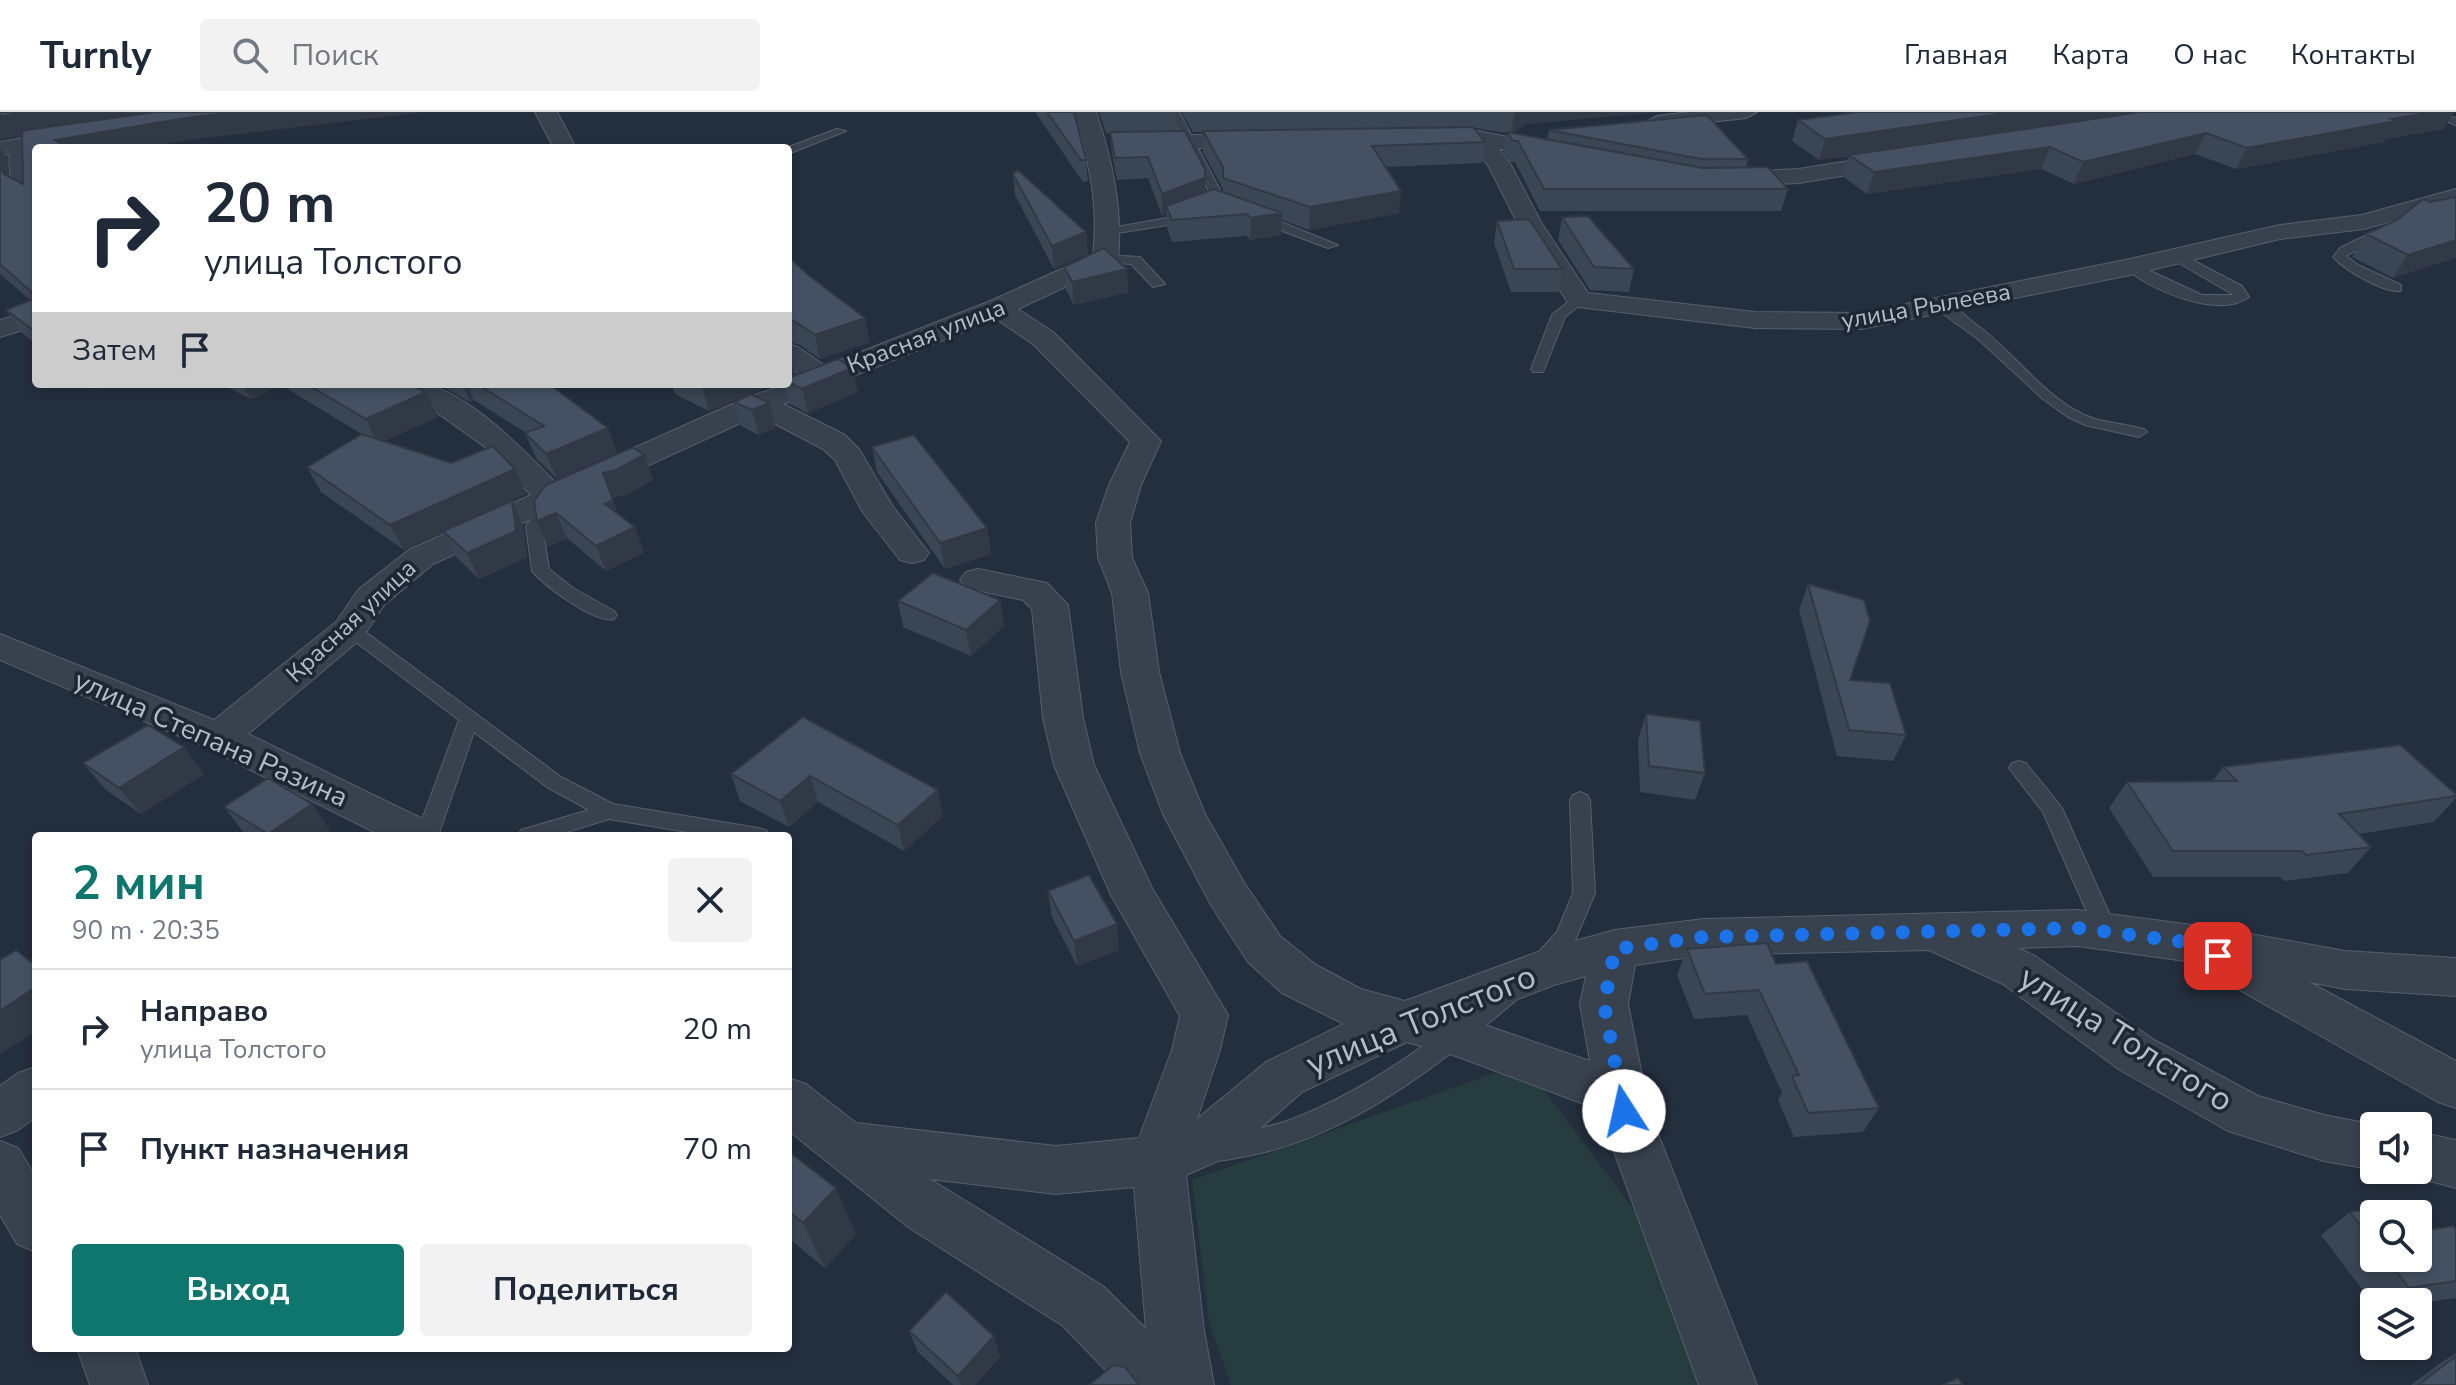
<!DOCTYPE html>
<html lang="ru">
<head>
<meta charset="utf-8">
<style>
	body { margin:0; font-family:"Nunito Sans",sans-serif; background:#f2f2f3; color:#1f2937; height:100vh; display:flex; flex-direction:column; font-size:30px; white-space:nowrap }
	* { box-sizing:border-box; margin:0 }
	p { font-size:26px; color:#747a83 }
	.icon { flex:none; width:44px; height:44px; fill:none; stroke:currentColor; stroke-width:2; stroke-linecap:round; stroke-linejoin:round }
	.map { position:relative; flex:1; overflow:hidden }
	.drawer { position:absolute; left:32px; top:720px; width:760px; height:520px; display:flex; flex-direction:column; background:#fff; border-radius:8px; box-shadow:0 4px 12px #0003 }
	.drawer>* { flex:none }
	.top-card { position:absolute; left:32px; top:32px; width:760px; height:244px; border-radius:8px; box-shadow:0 4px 12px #0003; background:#fff; color:#1f2937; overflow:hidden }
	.buttons { position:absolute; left:2360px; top:1000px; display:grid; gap:16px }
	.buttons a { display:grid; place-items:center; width:72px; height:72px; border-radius:8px; background:#fff; box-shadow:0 4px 12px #0003; font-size:40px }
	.pin { position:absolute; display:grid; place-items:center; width:68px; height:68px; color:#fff; margin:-34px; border-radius:16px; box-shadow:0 4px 12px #0006 }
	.me { position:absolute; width:88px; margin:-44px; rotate:350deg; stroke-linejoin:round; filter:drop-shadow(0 0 6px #0008) }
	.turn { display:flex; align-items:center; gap:28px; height:168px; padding:0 40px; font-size:36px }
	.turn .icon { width:104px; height:104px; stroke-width:2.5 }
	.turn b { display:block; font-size:56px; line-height:68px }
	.then { display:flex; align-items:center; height:76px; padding:0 40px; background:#0003; gap:16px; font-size:30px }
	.round { display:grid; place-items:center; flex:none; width:84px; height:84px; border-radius:8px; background:#f2f2f3 }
	.head { display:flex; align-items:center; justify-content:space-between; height:136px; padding:0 40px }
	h1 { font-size:48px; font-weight:700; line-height:60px; color:#0f766e }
	.cta { display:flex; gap:16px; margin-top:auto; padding:16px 40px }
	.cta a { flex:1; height:92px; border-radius:8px; background:#0f766e; color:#fff; font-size:32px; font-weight:700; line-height:92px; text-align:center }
	.cta a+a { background:#f2f2f3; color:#1f2937 }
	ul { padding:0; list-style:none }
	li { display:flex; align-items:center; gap:24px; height:120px; padding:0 40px; border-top:2px solid #e0e1e3 }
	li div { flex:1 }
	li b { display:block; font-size:30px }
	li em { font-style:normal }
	header { display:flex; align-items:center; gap:48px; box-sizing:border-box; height:112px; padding:0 40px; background:#fff; border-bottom:2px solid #e0e1e3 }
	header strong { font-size:38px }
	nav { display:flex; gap:44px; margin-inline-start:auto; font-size:28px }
	.search { width:560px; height:72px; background:#f2f2f3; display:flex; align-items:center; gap:20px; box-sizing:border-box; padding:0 28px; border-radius:8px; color:#747a83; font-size:30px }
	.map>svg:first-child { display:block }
	.green { fill:#263c3f }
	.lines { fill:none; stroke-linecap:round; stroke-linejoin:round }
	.service-casing { stroke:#565f6c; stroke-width:2 }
	.minor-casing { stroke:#565f6c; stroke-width:2 }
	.tertiary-casing { stroke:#565f6c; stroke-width:2 }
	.service { fill:#38414e; fill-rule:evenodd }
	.minor { fill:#38414e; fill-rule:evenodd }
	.tertiary { fill:#38414e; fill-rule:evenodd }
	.wall { fill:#3b4654 }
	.shaded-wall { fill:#303945 }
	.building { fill:#455162; stroke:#303945; stroke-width:2 }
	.route { stroke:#1a73e8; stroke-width:14; stroke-dasharray:0 25.2 }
	.labels { text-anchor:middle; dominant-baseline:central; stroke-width:7; stroke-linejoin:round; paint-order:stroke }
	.far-street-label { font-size:24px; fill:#b4bcc9; stroke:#1d2633 }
	.street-label { font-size:28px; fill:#b4bcc9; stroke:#1d2633 }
	.near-street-label { font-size:34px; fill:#b4bcc9; stroke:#1d2633 }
</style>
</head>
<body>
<header>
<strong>Turnly</strong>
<div class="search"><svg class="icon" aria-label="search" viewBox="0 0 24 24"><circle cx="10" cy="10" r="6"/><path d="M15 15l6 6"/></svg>Поиск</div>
<nav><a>Главная</a><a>Карта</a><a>О нас</a><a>Контакты</a></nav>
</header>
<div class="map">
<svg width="2456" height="1273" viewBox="0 0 2456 1273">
	<rect width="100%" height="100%" fill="#242f3e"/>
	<path class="green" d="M1495 961 1537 969 1655 1126 1711 1273H1231L1209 1210 1192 1068Z"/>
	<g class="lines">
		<g class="service-casing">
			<path id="service" d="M1169 0H1179L1220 78V92L1180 111 1105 123V117L1173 105 1208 90V78Z
				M2424 0H2439L2456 6V13Z
				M837 17 846 19 788 42 786 36Z
				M1253 102H1261L1338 133 1328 136 1253 108Z
				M2379 117 2389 120 2346 144 2358 153 2401 173V179C2383 181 2345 158 2333 145L2340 136Z
				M2177 140 2242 174 2249 185C2219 208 2148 177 2124 155L2135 152 2202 183H2234L2172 147 2171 144Z
				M1105 143 1140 145 1165 172 1153 175 1131 152 1100 150 1099 147Z
				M1574 185 1586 188 1565 205 1543 260H1533L1531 257 1552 203Z
				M1935 190C1950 188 1966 205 1978 214 2016 241 2048 292 2095 307 2111 311 2128 313 2144 317L2147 320 2139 325 2085 313 2068 305 2043 287 1978 227 1935 196Z
				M553 382 561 387 542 414 549 457 573 476 614 499 617 503 614 507C595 512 545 474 532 459L526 414 547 384Z
				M350 511 356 513 561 665 613 692 758 716 766 718 769 724H711L609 707 554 724H518L521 718 589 698 547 675 474 620 438 724H416L459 608 344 521 341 517Z
				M2019 649 2026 651 2062 696 2117 819 2114 825 2106 828 2098 825 2043 700 2009 656 2012 651Z
				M1580 680 1587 683 1590 688 1595 781 1574 831 1547 860 1539 863 1531 860 1527 853 1557 820 1573 781 1570 688 1573 683Z
				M1506 873 1514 876 1518 883 1514 890C1436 955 1350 1024 1247 1044 1233 1046 1219 1052 1206 1046L1202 1038 1206 1030C1235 1019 1266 1018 1295 1006 1371 976 1435 927 1498 876Z"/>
		</g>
		<g class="minor-casing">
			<path id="minor" d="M535 0H557L576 36H554Z
				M1074 0H1096C1112 48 1123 96 1118 147L1114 152 1018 197 1053 220 1161 329 1141 373 1130 411 1132 446 1148 481 1159 560 1180 641 1205 702 1243 769 1280 824 1316 853 1361 877 1405 889 1546 837 1615 818 1704 807 2078 798 2223 817 2345 839 2456 846V884L2345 877 2309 870 2456 949V996L2438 990 2213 863 2207 852 2078 834 2018 836 2035 844 2154 928 2258 984 2324 1003 2381 1014H2374L2376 1058 2324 1049 2228 1019 2120 958 2003 872 1929 838 1704 843 1635 853 1628 892 1649 999 1757 1273H1699L1604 1012 1584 992 1456 944 1407 930 1302 980 1229 1044 1186 1063 1204 1219 1214 1273H1120L1063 1214 908 1115 788 1018V966L806 972 856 1011 1056 1034 1139 1026 1172 938 1180 904 1111 783 1054 653 1043 606 1032 497 1023 488 966 476 960 468 966 460 978 457 1047 471 1068 493 1083 606 1094 653 1152 776 1228 903 1220 938 1197 1007 1266 950 1344 912 1282 881 1248 850 1211 793 1163 702 1140 641 1121 560 1112 481 1098 446 1096 411 1109 373 1130 330 1033 232 996 207 783 292 845 323 859 337 893 395 929 441 924 448 912 451 900 448 862 399 835 348 823 337 758 303 433 452 384 493 363 525 248 622 435 713 441 724H382L205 635 0 548V522L214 608 336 510 359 477 409 438 531 383 485 335 436 300 391 278 386 272C398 272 412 270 424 272 469 281 525 339 556 371L748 285 788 272V269L801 264 788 254V232L798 235 825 254 988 190 1093 143C1099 94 1089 47 1074 0ZM1586 864 1580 892 1590 949 1467 907 1554 873ZM930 1067 1056 1082 1134 1075 1146 1217 1103 1174Z
				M1689 0H1757L1746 6 1657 16 1646 10 1657 4Z
				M1478 19 1559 35 1570 42 1559 49 1499 37 1511 53 1542 112 1588 181 1755 200 1861 201 2130 147 2280 113 2362 103 2456 77V91L2364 117 2280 127 2130 163 1861 217 1755 216 1570 194 1518 112 1489 55 1472 33 1428 34 1417 27 1428 20Z
				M1256 22 1264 24 1267 29 1264 34 1136 38 1125 31 1136 24Z
				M22 26 33 33C30 54 36 71 36 91 9 84 7 56 11 33Z
				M1899 41 1907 43 1910 48 1907 53 1799 71 1724 75 1716 73 1712 68 1716 63 1724 61 1799 57Z
				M36 197V214L0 225V208Z
				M36 955V1005L18 1018 0 1025V974L18 961Z
				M2418 1020 2456 1028V1076L2400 1061 2398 1058H2418Z
				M0 1029 18 1036 36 1065V1140L17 1132 0 1103Z
				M77 1236H135L148 1273H90Z"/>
		</g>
		<g class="tertiary-casing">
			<path id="tertiary" d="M80 16 89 18 92 23 89 28 0 44V30Z"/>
		</g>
		<use href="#service" class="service"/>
		<use href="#minor" class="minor"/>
		<use href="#tertiary" class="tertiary"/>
	</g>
	<path class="wall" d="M0 0H423L203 26 36 36V232L22 221 6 198 30 188 0 162V36L7 46 9 65 23 72 22 24 0 27Z
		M1035 0H1074L1086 48 1088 69 1083 70Z
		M1099 0H1175L1176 19 1205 57V81L1223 80V77L1203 40V20H1193L1181 0H1657L1525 12 1513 21 1547 28 1549 18 1748 47 1746 56 1788 77 1781 99H1540L1515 50H1510L1504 41 1507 21 1474 16 1485 30 1482 51 1385 55 1399 101 1309 118 1282 108 1281 123 1250 128 1247 124 1172 130 1167 116V102L1162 104 1148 66 1117 68 1112 41 1110 21H1106Z
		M1798 8 2444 17 2385 27 2384 30 2236 57 2195 42 2074 72 2041 57 1867 82 1842 64 1849 44 1819 48 1792 29Z
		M1013 62 1086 120 1088 142 1054 157 1015 83Z
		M2456 85 2393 166 2352 145 2366 122 2397 108 2430 90Z
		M1562 105 1634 157 1629 180 1590 178 1558 128Z
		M1497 109 1562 157 1558 180H1511L1494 131Z
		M788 144 870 230 820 247 800 233 788 230Z
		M1064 155 1129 180 1074 193 1066 178Z
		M788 266 858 280 808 301 790 292 785 272H788Z
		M221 272H409L438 305 384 329 451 351 515 357 526 382 503 392 523 414 527 445 479 467 456 445 444 420 404 438 321 380 307 355 363 323 281 273 251 287Z
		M432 272H549L617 340 557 367 536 346 525 321H526L474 288 470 290 443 275Z
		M671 272H774L709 299 675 282Z
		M751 282 776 316 759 323 741 314 734 290Z
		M872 335 987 416 991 442 945 457 877 360Z
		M644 343 653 368 626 383 612 386 618 402 635 415 644 441 606 459 567 426 548 435 537 409Z
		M1808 472 1850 568 1906 623 1893 649 1837 644 1799 498Z
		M1000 488 1004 514 971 544 903 515 898 489Z
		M1646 602 1705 661 1695 688 1640 680 1638 628Z
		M803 605 943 704 904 739 818 690 789 715 740 689 731 662Z
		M184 635 204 662 141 702 106 678 83 651Z
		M2223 655 2456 682V686L2434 710 2359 722 2371 735 2348 761 2284 769 2280 765H2153L2109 696 2127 670H2212Z
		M224 695 330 718 321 724H249L244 721Z
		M1048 779 1117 812 1119 838 1077 854 1052 805Z
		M1687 837 1776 852 1879 996 1863 1020 1794 1025 1778 988 1782 981 1747 903 1694 907 1677 863Z
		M788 1039 856 1122 825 1156 788 1126Z
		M2350 1100 2374 1102V1146H2418L2427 1118 2456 1117V1186L2418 1191V1190H2374V1193L2321 1123Z
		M909 1219 994 1224 1000 1245 975 1273H953L918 1240Z
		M2456 1241V1273H2411L2439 1252Z"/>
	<path class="shaded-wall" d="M29 0H175L0 27V4Z
		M239 0H423L203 26 144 36H60L55 28 192 5Z
		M1516 0H1657L1525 12 1511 22 1514 2Z
		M2013 0H2144L1819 48 1825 27Z
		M2434 0H2454L2444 17 2385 27 2384 30 2236 57 2247 36Z
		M2206 21 2195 42 2074 72 2083 50Z
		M2050 35 2041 57 1867 82 1874 60Z
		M0 36 7 46 9 69 0 55Z
		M1205 66V88L1166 94 1167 102 1162 104V82Z
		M1401 79 1399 101 1309 118 1310 95Z
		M1282 101 1281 123 1250 128 1251 106Z
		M1086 120 1088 142 1054 157 1052 134Z
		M2456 128V146L2393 166 2408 143Z
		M1127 157 1129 180 1074 193 1072 170Z
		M865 206 870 230 820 247 815 223Z
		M788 239H789L795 263 788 266Z
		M852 256 858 280 808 301 802 277Z
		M92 272H109L96 278Z
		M242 272H281V273L251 287Z
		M462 272H467L474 288 470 290Z
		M708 272H774L709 299 702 275Z
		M426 280 438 305 378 332 366 307Z
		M769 291 776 316 759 323 752 298Z
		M608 316 617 340 557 367 546 342Z
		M644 343 653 368 626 383 612 386 622 414 605 392 603 361Z
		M515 357 526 382 404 438 390 413Z
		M512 389 523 414 527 445 479 467 467 441Z
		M556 401 567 426 548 435 537 409Z
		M635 415 644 441 606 459 596 434Z
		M987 416 991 442 945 457 940 431Z
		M1000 488 1004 514 971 544 966 518Z
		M184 635 204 662 141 702 119 676Z
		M810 664 818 690 789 715 780 689Z
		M938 678 943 704 904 739 898 713Z
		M312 692 330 718 321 724H269L268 722Z
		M1117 812 1119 838 1077 854 1074 829Z
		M36 875V919L1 942 0 941V899Z
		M836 1076 856 1122 825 1156 803 1111Z
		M994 1224 1000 1245 975 1273H961L958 1264Z"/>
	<path class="building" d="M0 0H29L0 4Z
		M156 0H239L192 5 55 28 67 36H36V184L0 152V55L4 62 23 72 22 21 26 18Z
		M1047 0H1074L1086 48H1081Z
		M1858 0H2013L1825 27 1798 8Z
		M2140 0H2434L2391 7 2396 9 2247 36 2206 21 2083 50 2050 35 1874 60 1849 43Z
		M1707 3 1748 47H1701L1549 18Z
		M1473 15 1485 30 1372 34 1401 79 1310 95 1223 66V55L1203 19Z
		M1185 19 1205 57V66L1162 82 1148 45 1115 46 1110 20Z
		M1507 20 1703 56 1768 55 1788 77H1544L1518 29H1513Z
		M1018 58 1086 120 1052 134 1013 62Z
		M1214 77 1282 101 1251 106 1247 102 1172 108 1166 94Z
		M2456 85V128L2408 143 2366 122 2397 108 2423 87 2430 90Z
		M1588 104 1634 157 1594 155 1562 105Z
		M1529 107 1562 157H1514L1497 109Z
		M1104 136 1127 157 1072 170 1064 155Z
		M788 144 807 162 865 206 815 223 794 209 788 208Z
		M36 186V220L6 198Z
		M838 247 852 256 802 277 788 270V266Z
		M307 272H409L426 280 366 307Z
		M477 272H549L608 316 546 342 525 321 544 314Z
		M751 282 769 291 752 298 734 290Z
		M362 322 451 351 493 334 515 357 390 413 307 355Z
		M914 323 987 416 940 431 872 335Z
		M633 335 644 343 616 358 603 361 613 388 605 392 635 415 596 434 556 401 537 409 534 389 546 373Z
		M512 389 516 419 467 441 443 419Z
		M933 461 1000 488 966 518 898 489Z
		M1808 472 1864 488 1870 509 1850 568 1890 571 1906 623 1849 618Z
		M1646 602 1700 609 1705 661 1649 654Z
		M803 605 938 678 898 713 810 664 780 689 731 662Z
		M148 613 184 635 119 676 83 651Z
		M2400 633 2456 682V684L2339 702 2371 735 2306 743 2302 739H2173L2127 670 2237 669 2223 655Z
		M268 666 312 692 268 722 224 695Z
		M1089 763 1117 812 1074 829 1048 779Z
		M1767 831 1776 852 1807 849 1879 996 1808 1001 1792 964 1799 963 1759 878 1705 882 1687 837Z
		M16 838 36 854V875L0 899V848Z
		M788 1039 836 1076 803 1111 788 1099Z
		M2405 1092 2414 1102H2374V1131L2350 1100Z
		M2418 1107 2427 1118 2453 1114 2456 1117V1169L2409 1176 2386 1146H2418Z
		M946 1180 994 1224 958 1264 909 1219Z
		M2456 1244V1273H2418Z
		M1113 1253 1125 1255 1139 1273H1089Z
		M1958 1266 1963 1273H1942Z"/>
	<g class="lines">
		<path class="route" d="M1624 999 1604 892 1615 837 1704 825 2078 816 2193 831 2218 844"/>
	</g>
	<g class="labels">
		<g class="far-street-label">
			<text transform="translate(1926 194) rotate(-10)">улица Рылеева</text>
			<text transform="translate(926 224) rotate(-21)">Красная улица</text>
			<text transform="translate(351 509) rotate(-43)">Красная улица</text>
		</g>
		<g class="street-label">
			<text transform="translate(211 627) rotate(24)">улица Степана Разина</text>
		</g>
		<g class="near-street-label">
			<text transform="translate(1421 908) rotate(-22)">улица Толстого</text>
			<text transform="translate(2126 927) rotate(32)">улица Толстого</text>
		</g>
	</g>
</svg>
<div class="buttons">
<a><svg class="icon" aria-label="sound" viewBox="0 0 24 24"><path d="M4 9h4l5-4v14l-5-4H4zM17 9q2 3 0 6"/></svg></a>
<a><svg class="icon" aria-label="search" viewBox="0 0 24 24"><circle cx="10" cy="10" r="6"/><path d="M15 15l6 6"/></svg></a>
<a><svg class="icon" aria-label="layers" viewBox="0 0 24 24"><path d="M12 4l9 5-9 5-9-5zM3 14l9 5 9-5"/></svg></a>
</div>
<div class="pin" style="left:2218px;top:844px;background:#d93025"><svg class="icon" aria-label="arrive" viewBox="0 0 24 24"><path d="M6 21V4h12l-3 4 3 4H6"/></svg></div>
<svg class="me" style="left:1624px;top:999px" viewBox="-20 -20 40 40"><circle r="19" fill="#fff"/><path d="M0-13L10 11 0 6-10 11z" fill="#1a73e8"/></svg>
<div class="top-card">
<div class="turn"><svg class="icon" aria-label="right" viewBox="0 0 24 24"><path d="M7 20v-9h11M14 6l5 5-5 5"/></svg><div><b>20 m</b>улица Толстого</div></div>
<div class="then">Затем<svg class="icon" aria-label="arrive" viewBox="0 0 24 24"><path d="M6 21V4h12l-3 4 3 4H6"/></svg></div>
</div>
<section class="drawer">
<div class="head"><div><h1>2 мин</h1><p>90 m · 20:35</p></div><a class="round"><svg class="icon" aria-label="close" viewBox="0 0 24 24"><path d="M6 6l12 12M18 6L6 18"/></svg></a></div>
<ul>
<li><svg class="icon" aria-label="right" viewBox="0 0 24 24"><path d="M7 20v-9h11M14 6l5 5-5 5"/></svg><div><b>Направо</b><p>улица Толстого</p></div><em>20 m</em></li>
<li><svg class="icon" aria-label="arrive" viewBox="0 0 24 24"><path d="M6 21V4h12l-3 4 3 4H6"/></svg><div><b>Пункт назначения</b></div><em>70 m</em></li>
</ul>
<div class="cta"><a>Выход</a><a>Поделиться</a></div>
</section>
</div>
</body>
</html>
